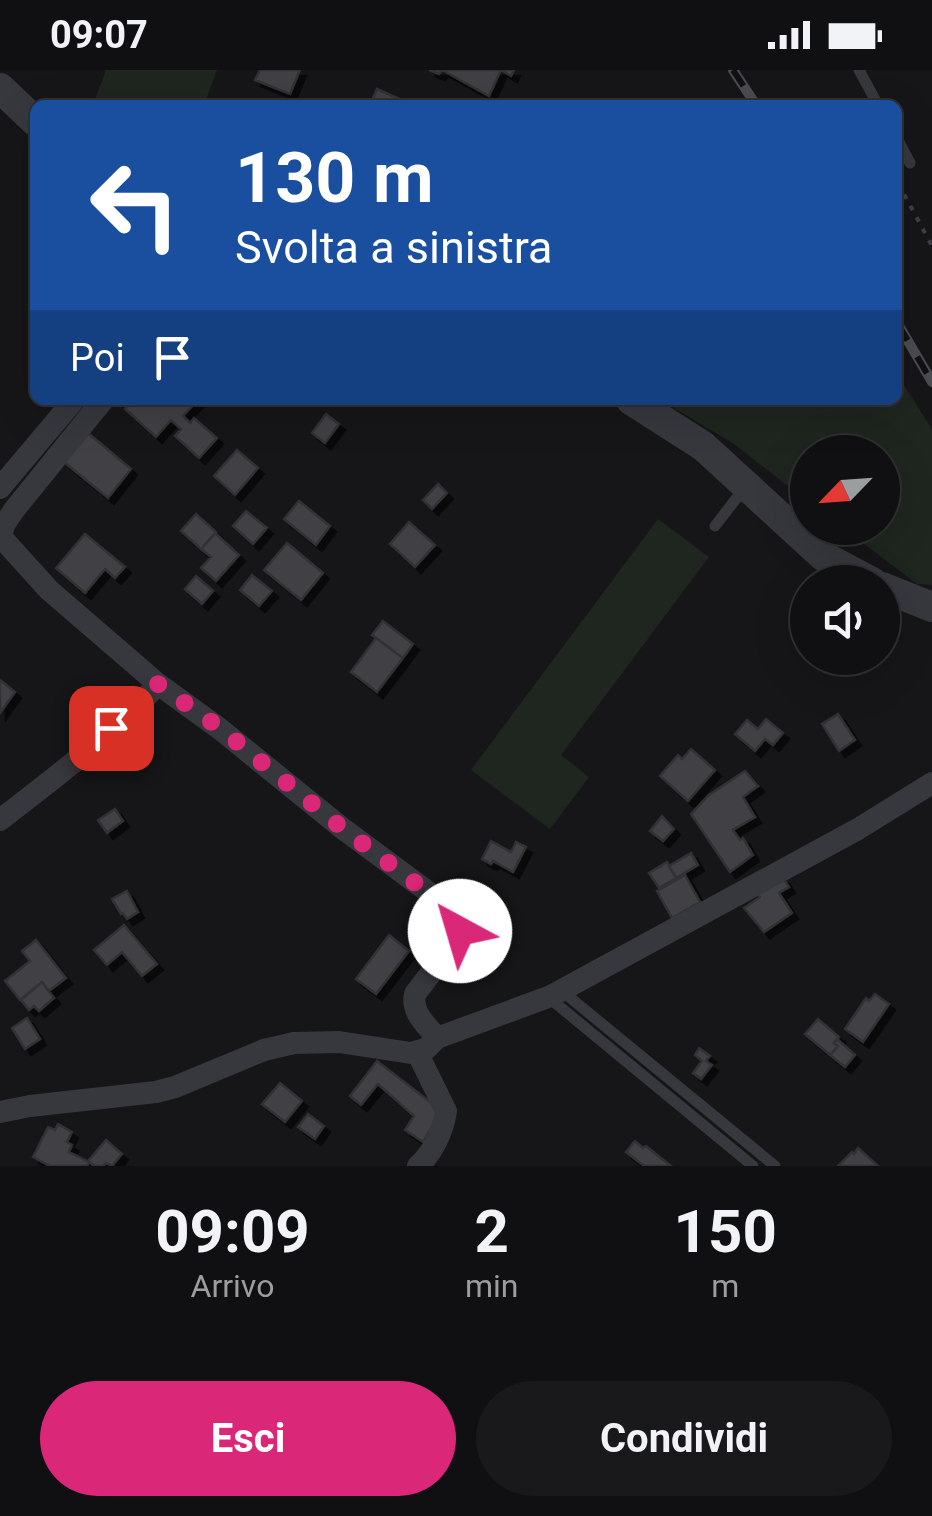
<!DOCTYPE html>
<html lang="it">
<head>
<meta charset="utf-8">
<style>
	body { margin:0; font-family:Roboto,sans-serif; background:#19191b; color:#f1f3f6; height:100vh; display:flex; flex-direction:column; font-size:38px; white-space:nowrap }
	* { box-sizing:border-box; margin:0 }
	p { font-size:32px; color:#9c9d9f }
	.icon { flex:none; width:55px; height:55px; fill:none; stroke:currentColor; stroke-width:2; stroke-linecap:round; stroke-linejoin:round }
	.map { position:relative; height:1096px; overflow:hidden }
	.sheet { display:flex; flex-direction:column; background:#101012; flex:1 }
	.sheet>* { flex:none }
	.banner { position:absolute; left:30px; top:30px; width:872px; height:305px; border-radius:15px; box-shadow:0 10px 40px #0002,0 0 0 2px #303032; background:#1a4fa0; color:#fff; overflow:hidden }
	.needle { width:65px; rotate:245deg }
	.tools { position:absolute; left:790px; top:365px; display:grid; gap:20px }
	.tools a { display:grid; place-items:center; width:110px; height:110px; border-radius:50%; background:#101012; box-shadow:0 10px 40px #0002,0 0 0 2px #303032; font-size:50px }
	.pin { position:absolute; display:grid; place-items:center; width:85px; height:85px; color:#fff; margin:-42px; border-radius:20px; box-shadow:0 5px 15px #0006 }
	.me { position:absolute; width:110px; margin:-55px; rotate:321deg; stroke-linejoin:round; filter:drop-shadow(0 0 8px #0008) }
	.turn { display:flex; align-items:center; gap:35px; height:210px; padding:0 40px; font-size:45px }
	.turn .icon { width:130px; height:130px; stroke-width:2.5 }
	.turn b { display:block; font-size:70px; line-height:85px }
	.then { display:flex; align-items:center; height:95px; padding:0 40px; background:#0003; gap:20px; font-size:38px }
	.eta { display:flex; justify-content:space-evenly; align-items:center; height:170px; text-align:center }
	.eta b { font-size:60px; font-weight:700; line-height:70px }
	.cta { display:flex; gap:20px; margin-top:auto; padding:20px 40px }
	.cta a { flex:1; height:115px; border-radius:60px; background:#db2777; color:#fff; font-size:40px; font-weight:700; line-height:115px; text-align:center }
	.cta a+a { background:#19191b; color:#f1f3f6 }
	.status { display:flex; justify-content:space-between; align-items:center; height:70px; padding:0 50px; background:#101012; direction:ltr }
	.status svg { height:28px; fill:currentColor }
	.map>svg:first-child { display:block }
	.green { fill:#1e261f }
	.building { fill:#404145; stroke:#303034; stroke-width:2.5; filter:url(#shadow) }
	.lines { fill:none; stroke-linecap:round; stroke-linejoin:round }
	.path { stroke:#3d3f44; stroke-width:4; stroke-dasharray:5 8; stroke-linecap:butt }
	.service { stroke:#37383d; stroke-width:11 }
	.minor { stroke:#37383d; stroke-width:22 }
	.tertiary { stroke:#37383d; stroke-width:30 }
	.rail-casing { stroke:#4a4c52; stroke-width:10 }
	.rail { stroke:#111113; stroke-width:6; stroke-dasharray:19; stroke-linecap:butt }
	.route { stroke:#db2777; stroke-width:18; stroke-dasharray:0 32.4 }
</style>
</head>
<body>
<div class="status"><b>09:07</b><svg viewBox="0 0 49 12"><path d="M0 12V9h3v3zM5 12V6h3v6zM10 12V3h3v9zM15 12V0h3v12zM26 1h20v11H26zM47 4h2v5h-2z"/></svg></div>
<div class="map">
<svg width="932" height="1096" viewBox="0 0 932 1096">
	<defs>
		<filter id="shadow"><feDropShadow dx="6" dy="6" stdDeviation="0" flood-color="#0009"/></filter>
	</defs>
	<rect width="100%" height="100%" fill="#161618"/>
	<path class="green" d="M106 0H217L204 35H102L94 32Z
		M898 306 932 359V515L917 514 843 458H882V382H808L807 431 734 374 661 330H898Z
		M658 449 709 487 561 685 589 707 550 759 471 700Z"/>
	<path class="building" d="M260 0H300L290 24 255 10Z
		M429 0H514L511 6 501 0 489 26 442 0 439 4Z
		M377 19 409 33 408 35H388L373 28Z
		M133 330H198L183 346 190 353 194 348 217 368 199 388 175 366 181 359 171 350 156 367 125 339Z
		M326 344 339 354 325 373 312 363Z
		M88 363 131 399 108 428 64 392Z
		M237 380 258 398 235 425 214 406Z
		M438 414 447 423 432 439 423 430Z
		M299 431 330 456 316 475 284 449Z
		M246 441 267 458 253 474 233 456Z
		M196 444 216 462 201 479 181 461Z
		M409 452 435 475 415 497 390 474Z
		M215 463 239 485 216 511 201 498 211 487 201 479Z
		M85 464 125 497 115 508 105 499 85 523 56 498Z
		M287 473 323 503 301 530 264 500Z
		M252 505 272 521 259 536 240 520Z
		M196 506 213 521 202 534 185 519Z
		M383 551 413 574 403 588 372 565Z
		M376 568 403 588 377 622 351 602Z
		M0 610 15 622 0 643Z
		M838 644 855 670 839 681 822 654Z
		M766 649 783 663 773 675 765 669 755 681 735 664 747 650 758 659Z
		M691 679 715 700 688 731 660 706 678 685 682 689Z
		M745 701 758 716 743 727 755 747 733 760 740 770 743 768 753 785 730 802 691 744 709 725Z
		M115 739 123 751 107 763 98 750Z
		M662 746 674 759 663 771 650 761Z
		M491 771 511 782 516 772 526 777 513 802 493 791 491 794 482 789Z
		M691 783 698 795 676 808 669 796Z
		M667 792 676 808 659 818 649 803Z
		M685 805 700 832 672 848 657 821Z
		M783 808 789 817 779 823 792 843 764 862 744 838 760 827 758 824Z
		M127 821 138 842 127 849 123 843 121 844 112 829Z
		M124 855 157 894 142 906 122 882 107 895 94 880Z
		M389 865 409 881 376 924 356 909Z
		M36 870 66 908 49 921 42 912 20 930 5 911 30 891 22 881Z
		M42 912 54 928 39 941 34 936 29 940 21 930Z
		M875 924 889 934 863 972 845 959 866 928 869 931Z
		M27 948 40 969 25 979 12 958Z
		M818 949 839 967 834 973 838 976 830 985 805 964Z
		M837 969 855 985 845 997 830 985 838 976 834 973Z
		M699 978 710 986 706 991 712 995 701 1009 693 1003 702 991 695 985Z
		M377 991 442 1041 423 1072 405 1060 414 1046 378 1014 361 1035 350 1026Z
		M280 1013 302 1031 285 1052 262 1034Z
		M308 1044 324 1056 315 1069 298 1057Z
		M58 1054 72 1062 67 1072 72 1075 69 1082 89 1092 87 1096H50L33 1087 48 1057 55 1060Z
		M106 1070 122 1084 112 1096 106 1093 103 1096H94L88 1091Z
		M635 1071 643 1078 646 1076 671 1096H644L626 1082Z
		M858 1078 878 1096H838L852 1082 854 1084Z"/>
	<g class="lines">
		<path class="path" d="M898 113 932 176"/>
		<path class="service" d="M859 0 878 35
			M898 70 910 93
			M715 456 746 416
			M562 921 775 1096
			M548 927 753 1096"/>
		<path class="minor" d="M103 330 14 440 4 455 1 467 49 520 158 614 220 659 342 758 435 827 457 847 460 861 453 874 415 924C411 943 426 954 437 968L551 926 858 759 932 713
			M0 418 74 330
			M0 750C53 709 113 664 158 614
			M417 982 446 1041C443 1061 433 1083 418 1096
			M0 1042 30 1036 156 1022 175 1017 264 980 294 973 339 972 411 983 426 979 437 968"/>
		<path class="tertiary" d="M0 18 35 51
			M631 330 703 376 823 486 872 512
			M882 517 932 537"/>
		<g class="rail-casing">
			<path id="rail" d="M733 0 756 35
				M898 254 932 312"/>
		</g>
		<use href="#rail" class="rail"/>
	</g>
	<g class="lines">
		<path class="route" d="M111 658 144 630 158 614 220 658 342 758 434 827 457 848 460 861"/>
	</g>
</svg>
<div class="tools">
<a><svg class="needle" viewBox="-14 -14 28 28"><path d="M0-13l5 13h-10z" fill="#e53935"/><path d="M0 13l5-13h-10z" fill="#9c9d9f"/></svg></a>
<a><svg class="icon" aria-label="sound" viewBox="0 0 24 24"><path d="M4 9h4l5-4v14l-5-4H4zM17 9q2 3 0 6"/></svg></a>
</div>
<div class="pin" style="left:111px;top:658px;background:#d93025"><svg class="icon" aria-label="arrive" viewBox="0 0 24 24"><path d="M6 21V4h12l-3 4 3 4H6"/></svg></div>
<svg class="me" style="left:460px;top:861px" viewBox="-20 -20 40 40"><circle r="19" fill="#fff"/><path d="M0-13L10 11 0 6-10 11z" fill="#db2777"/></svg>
<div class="banner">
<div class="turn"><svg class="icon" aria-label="left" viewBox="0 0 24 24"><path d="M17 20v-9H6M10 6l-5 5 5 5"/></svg><div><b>130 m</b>Svolta a sinistra</div></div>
<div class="then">Poi<svg class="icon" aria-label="arrive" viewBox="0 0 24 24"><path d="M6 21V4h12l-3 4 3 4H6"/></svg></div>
</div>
</div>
<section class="sheet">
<div class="eta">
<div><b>09:09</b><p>Arrivo</p></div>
<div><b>2</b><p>min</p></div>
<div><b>150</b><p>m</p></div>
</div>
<div class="cta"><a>Esci</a><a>Condividi</a></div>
</section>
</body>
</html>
